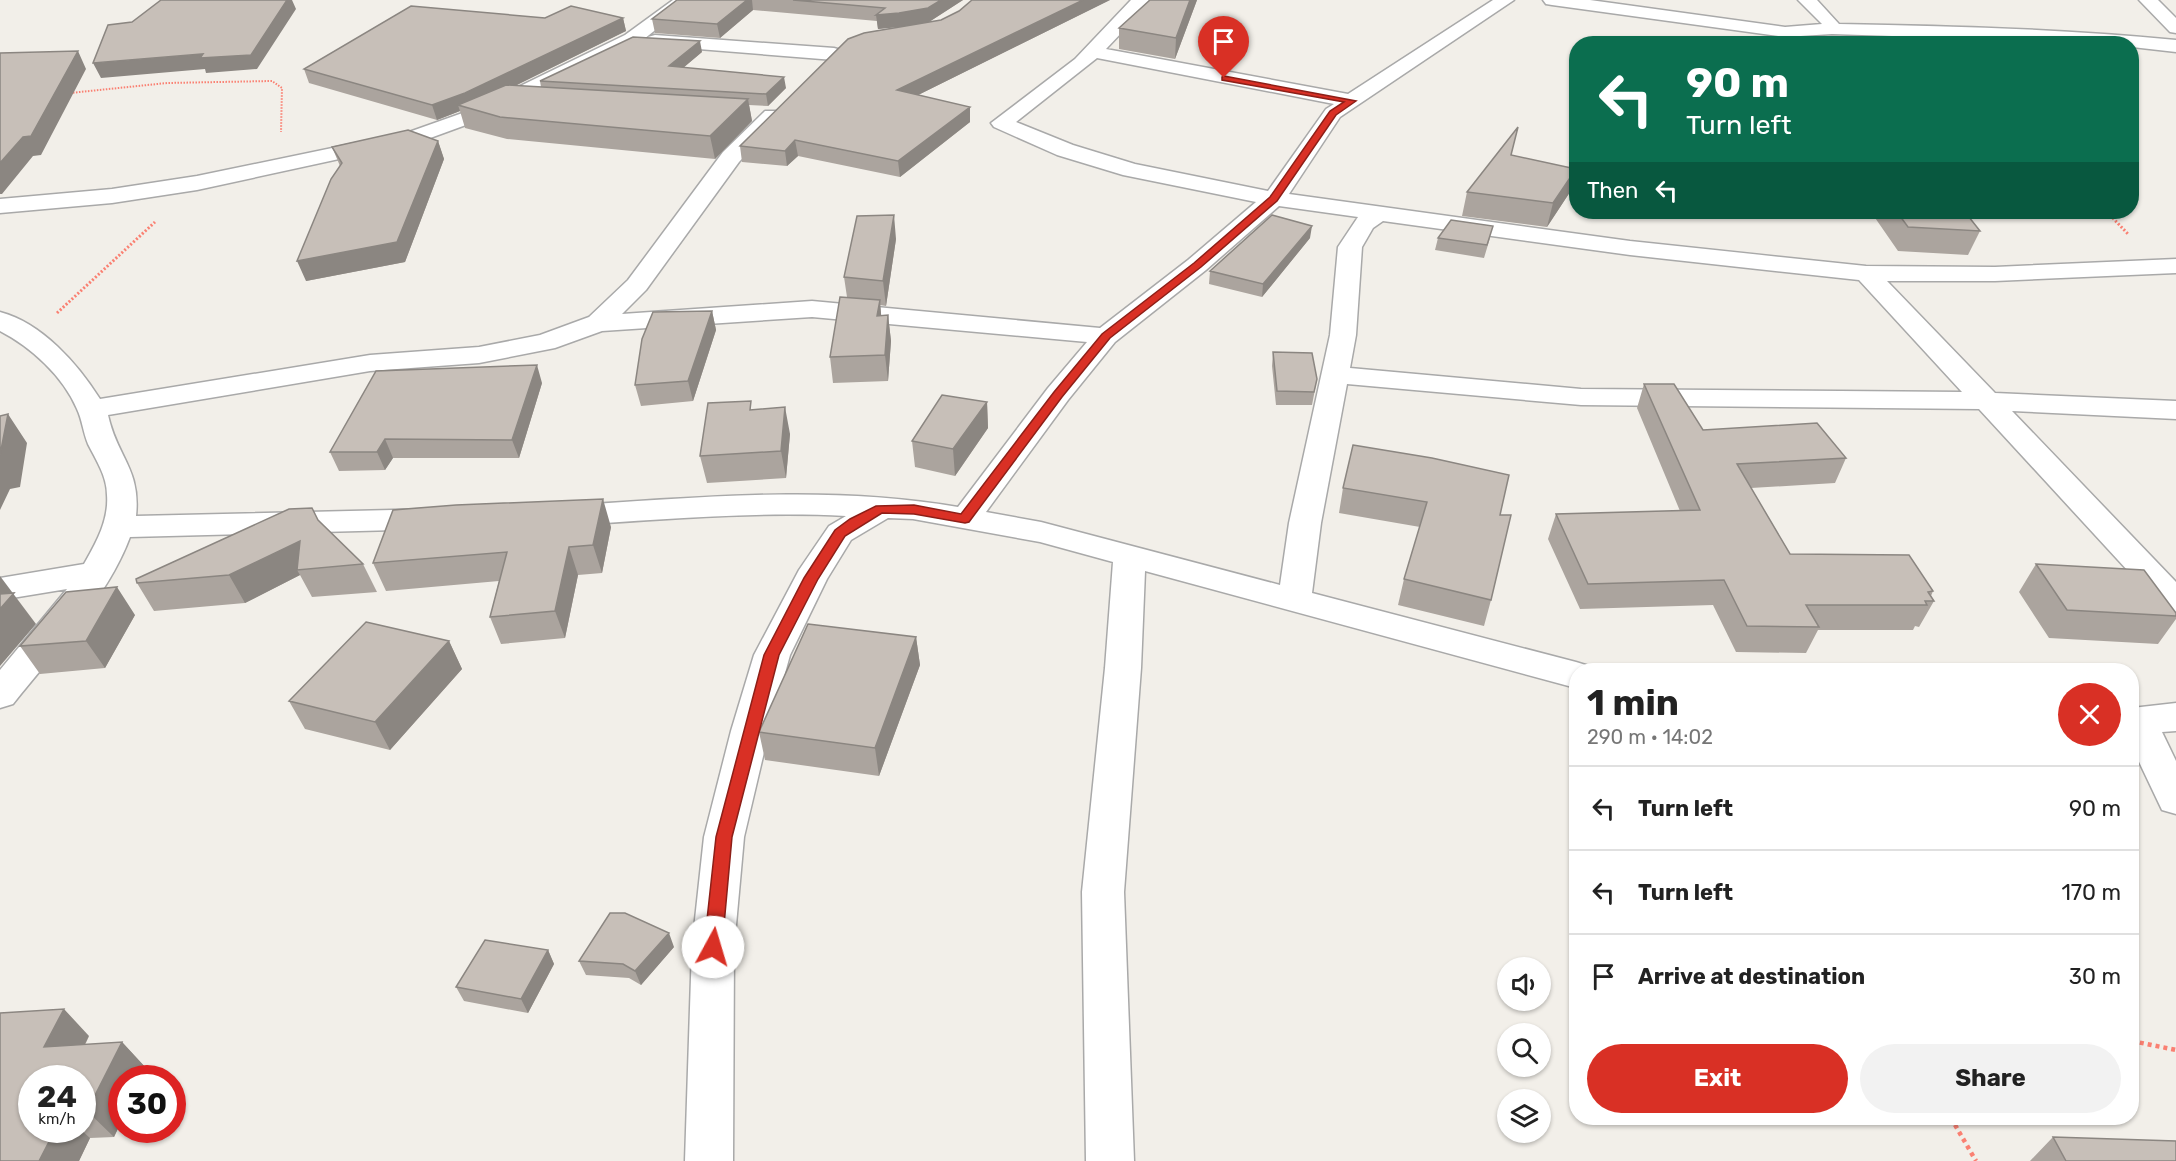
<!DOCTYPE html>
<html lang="en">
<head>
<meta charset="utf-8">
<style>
	body { margin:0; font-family:Rubik,sans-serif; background:#f2f2f2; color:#222; height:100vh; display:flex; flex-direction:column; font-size:22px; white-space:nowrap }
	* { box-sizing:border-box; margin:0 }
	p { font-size:20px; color:#767676 }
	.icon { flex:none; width:33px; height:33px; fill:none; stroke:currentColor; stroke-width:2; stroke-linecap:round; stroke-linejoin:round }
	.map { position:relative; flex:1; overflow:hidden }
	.sheet { position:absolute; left:1569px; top:663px; width:570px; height:462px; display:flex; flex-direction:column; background:#fff; border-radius:24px; box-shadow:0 2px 4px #0004 }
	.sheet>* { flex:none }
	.hud { position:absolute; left:1569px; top:36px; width:570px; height:183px; border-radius:24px; box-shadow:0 2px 4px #0004; background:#0b6e4f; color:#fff; overflow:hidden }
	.buttons { position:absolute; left:1497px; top:957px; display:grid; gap:12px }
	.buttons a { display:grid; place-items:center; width:54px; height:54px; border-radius:50%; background:#fff; box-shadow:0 2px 4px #0004; font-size:30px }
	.speed { position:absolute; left:18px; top:1065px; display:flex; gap:12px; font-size:30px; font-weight:700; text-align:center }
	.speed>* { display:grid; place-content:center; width:78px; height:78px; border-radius:50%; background:#fff; box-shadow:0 2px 4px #0004; line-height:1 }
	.speed small { font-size:15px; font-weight:400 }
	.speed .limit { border:9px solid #d22; background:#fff; color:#111 }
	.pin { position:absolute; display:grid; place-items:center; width:51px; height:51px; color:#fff; margin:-62px -26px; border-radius:50% 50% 50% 0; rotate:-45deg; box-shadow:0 0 6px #0007 }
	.pin .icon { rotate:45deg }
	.me { position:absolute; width:66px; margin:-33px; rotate:6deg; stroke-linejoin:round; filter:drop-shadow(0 0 4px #0008) }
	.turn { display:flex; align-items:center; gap:21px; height:126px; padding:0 18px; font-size:27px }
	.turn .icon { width:78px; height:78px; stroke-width:2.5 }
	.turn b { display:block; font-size:42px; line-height:51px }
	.then { display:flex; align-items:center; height:57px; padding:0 18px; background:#0003; gap:12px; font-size:22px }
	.round { display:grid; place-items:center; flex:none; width:63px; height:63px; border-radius:32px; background:#f2f2f2 }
	.overview { display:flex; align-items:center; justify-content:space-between; height:102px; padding:0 18px }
	h1 { font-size:36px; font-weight:700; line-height:45px }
	.action { display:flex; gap:12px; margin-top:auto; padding:12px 18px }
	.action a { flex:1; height:69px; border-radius:36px; background:#d93025; color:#fff; font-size:24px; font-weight:700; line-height:69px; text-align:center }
	.action a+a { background:#f2f2f2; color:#222 }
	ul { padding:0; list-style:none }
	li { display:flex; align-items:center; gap:18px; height:84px; padding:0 18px; border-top:2px solid #e0e0e0 }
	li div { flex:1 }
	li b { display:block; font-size:22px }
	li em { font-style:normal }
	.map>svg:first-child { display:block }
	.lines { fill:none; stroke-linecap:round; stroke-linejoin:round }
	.minor-casing { stroke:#a9a9a9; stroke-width:3 }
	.path-far2 { stroke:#fa8072; stroke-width:2; stroke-dasharray:1.5 1.5; stroke-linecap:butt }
	.path-far1 { stroke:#fa8072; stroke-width:3; stroke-dasharray:2 2; stroke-linecap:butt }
	.path { stroke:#fa8072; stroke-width:4.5; stroke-dasharray:4 4; stroke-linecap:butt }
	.minor { fill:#fff; fill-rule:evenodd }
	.wall { fill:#aba49e; fill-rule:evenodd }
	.shaded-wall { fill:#8b8681 }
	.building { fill:#c7bfb8; stroke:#8b8681; stroke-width:1.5 }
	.route { fill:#d93025; stroke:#8d1f18; stroke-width:1.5 }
</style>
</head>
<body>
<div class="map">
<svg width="2176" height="1161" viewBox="0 0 2176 1161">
	<rect width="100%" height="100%" fill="#f2efe9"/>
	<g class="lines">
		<g class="minor-casing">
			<path id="minor" d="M673 0H693L639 43 485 118 422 141 197 190 112 203 0 213V199L112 189 197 176 409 132 471 110 625 35Z
				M1131 0H1149L1142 11 1106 49 1348 94 1493 0H1514L1340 117 1289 194 1630 241 1866 266 1995 267 2176 259V273L1995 281H1887L1995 393 2176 401V419L2012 411 2176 582V613L2164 610 1979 409 1581 405 1347 384 1321 523 1312 593 1576 662 1589 666 1591 670H1576V688L1145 571 1141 668 1124 892 1134 1161H1086L1082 892 1105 668 1113 562 1040 542 913 519 888 518 851 540 827 579 790 655 769 731 744 837 734 947 733 1161H685L692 947 704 837 731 731 754 655 799 570 829 526 846 516C752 511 656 520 562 526L551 523 546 516 551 509 562 506C693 498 827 484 958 507L1048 388 1087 342 812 317 602 331 555 348 479 363 370 371 108 415C117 457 141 469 136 516L435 509 446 512 451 519 446 526 435 529 130 537C107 599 54 652 13 704L0 708V670L67 589 0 600V578L84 564C96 543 109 520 107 495 107 476 96 460 88 444 83 432 82 419 77 409 63 376 31 347 0 331V312C42 323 78 364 100 399L370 355 479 347 540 335 589 317 628 280 723 152 765 111H779L782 115 779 119 739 162 646 290 622 314 812 301 1100 328 1188 260 1256 202 1123 175 1057 155 994 127 991 123 1075 59ZM1097 58 1334 104 1326 109 1268 191 1135 164 1073 145 1016 122ZM1279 206 1358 217 1338 247 1330 335 1289 523 1280 585 1041 522 986 512 1068 400 1115 342 1206 270ZM1383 221 1630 255 1859 280 1962 392 1581 389 1350 368 1356 335 1362 247 1373 228Z
				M1543 0H1590L1785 27 1822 24 1798 0H1817L1839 24C1952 26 2064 29 2176 40V52L2132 47V44L1832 34 1785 37 1552 5 1546 4Z
				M2139 0H2158L2176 18V33L2170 32Z
				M655 35 834 48 841 50 843 54 841 58 834 60 648 45 646 41 648 37Z
				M2176 703V731L2162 732 2176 761V814L2162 810 2132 747V708Z"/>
		</g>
		<path class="path-far2" d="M70 93 167 83 272 81 282 88 281 132"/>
		<path class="path-far1" d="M2107 212 2129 235
			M57 313 155 222"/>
		<path class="path" d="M2132 1041 2176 1050
			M1951 1118 1976 1161"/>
		<use href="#minor" class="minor"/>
	</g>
	<path class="wall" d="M677 0H963L929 22 878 29 877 21 753 10 720 38 655 33 652 19Z
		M1110 0 918 95 970 122 900 177 798 156 787 166 742 162 740 146 941 20 959 11Z
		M1150 0H1197L1175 59 1119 49V28Z
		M545 18H623L626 31 515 86 541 87 540 81 702 52 683 68 786 88 768 106 749 105 752 121 715 159 507 139 465 128 460 111 437 120 309 83 304 69Z
		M438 141 444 159 405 262 306 281 340 166 332 147Z
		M1511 155 1570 192 1547 227 1462 216 1467 192Z
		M1871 212H1965L1980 231 1968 255 1898 251Z
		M1310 238 1262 297 1209 284 1210 271Z
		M1438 238H1490L1484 258 1435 250Z
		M896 239 886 306 880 305 881 316 888 315 891 341 888 381 833 383 830 357 847 297 844 277Z
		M712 311 716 330 693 401 641 406 635 385Z
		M1273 352 1317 379 1312 405H1276L1272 366Z
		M542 383 519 458H393L385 470 339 471 330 452Z
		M1644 384 1703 430 1846 458 1835 483 1751 488 1790 554 1933 591 1931 596 1934 601 1919 627 1915 626 1913 630H1818L1806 653 1736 652 1713 605 1580 609 1548 539 1556 514 1680 511 1637 408Z
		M987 402 988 428 955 476 915 467 912 441Z
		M753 410 790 434 786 478 707 483 700 456Z
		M1353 445 1500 515 1491 600 1484 626 1398 605 1404 579 1420 527 1339 513 1343 488Z
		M318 520 363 564 377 592 312 597 300 575 245 603 154 611 137 583Z
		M611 527 602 573 578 575 565 638 501 644 490 617 499 581 386 591 373 563Z
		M2036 564 2176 613V619L2158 644 2049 638 2019 592Z
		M135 615 105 668 40 674 20 646 44 618Z
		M916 637 920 665 879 776 765 760 759 732Z
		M449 641 462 669 390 750 305 729 289 701Z
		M674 947 641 985 629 978 586 975 579 961Z
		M548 950 554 964 528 1013 464 1001 456 987Z
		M89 1036 85 1045 122 1042 146 1068 141 1078H122V1120L114 1137 90 1138 79 1161H0ZM82 1078V1130H32Z
		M2053 1137 2176 1161H2030Z"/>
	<path class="shaded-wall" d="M287 0H292L296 9 257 69 206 73 205 69 101 78 93 63 203 54Z
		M747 0H752L753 10 720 38 717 24Z
		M941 0H963L929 22 900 27 878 29 876 15Z
		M1083 0H1110L898 105 897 90Z
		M1190 0H1197L1175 59 1176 38Z
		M623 18 626 31 470 108 458 105 460 111 437 120 432 105Z
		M700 41 702 52 671 78 669 66Z
		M78 51 86 69 41 155 33 156 2 194H0V163Z
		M784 77 786 88 768 106 766 94Z
		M748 99 752 121 715 159 710 136Z
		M970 107V122L900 177 898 161Z
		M795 140 798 156 787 166 785 151Z
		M438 141 444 159 405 262 306 281 297 261Z
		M1576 169 1570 192 1547 227 1553 203Z
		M894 215 896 239 886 306 883 281Z
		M1312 226 1310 238 1262 297 1263 284Z
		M880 300 882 326 877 316Z
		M712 311 716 330 693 401 688 381Z
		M888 315 891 341 888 381 885 355Z
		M537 365 542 383 519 458 512 440Z
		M987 402 988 428 955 476 953 449Z
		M785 407 790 434 786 478 781 451Z
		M8 414 27 443 20 487 10 489 0 510V455Z
		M385 439 393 458 385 470 377 452Z
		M603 499 611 527 602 573 593 545Z
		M300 541 297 570 300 575 245 603 229 575Z
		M569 547 578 575 565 638 555 611Z
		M0 576 36 624 0 666Z
		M117 587 135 615 105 668 86 641Z
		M916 637 920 665 879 776 875 748Z
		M449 641 462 669 390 750 375 722Z
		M669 933 674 947 641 985 635 971Z
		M548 950 554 964 528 1013 521 999Z
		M64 1009 89 1036 70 1073 44 1047Z
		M122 1042 146 1068 141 1078H122V1120L114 1137 87 1111Z
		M55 1130H81L90 1138 79 1161H39Z"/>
	<path class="building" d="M161 0H287L251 55 200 58 203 54 93 63 108 25 132 22Z
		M677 0H747L717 24 652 19Z
		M793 0H941L928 8 899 13 876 15 885 8Z
		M972 0H1083L897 90 970 107 898 161 795 140 785 151 740 146 848 39 864 33 941 20 959 11Z
		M1150 0H1190L1176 38 1119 28Z
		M411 6 545 18 571 6 623 18 465 93 432 105 304 69Z
		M633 37 700 41 669 66 784 77 766 94 540 81Z
		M78 51 31 136 23 137 0 163V53Z
		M506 85 748 99 710 136 500 117 458 105Z
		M1518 127 1511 155 1576 169 1553 203 1467 192Z
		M408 130 438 141 397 242 297 261 331 179 342 163 332 147Z
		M1897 212H1965L1980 231 1908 227Z
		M894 215 883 281 844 277 857 216Z
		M1272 215 1312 226 1263 284 1210 271Z
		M1451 220 1493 226 1487 245 1438 238Z
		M840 297 880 300 877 316 888 315 885 355 830 357Z
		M712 311 688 381 635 385 642 339 653 312Z
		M1273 352 1312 353 1317 379 1314 392 1277 391Z
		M537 365 512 440 385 439 377 452H330L376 371Z
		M1644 384H1674L1703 430 1817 423 1846 458 1737 464 1790 554 1909 555 1933 591 1928 592 1934 601H1925L1927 605H1806L1819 627 1747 626 1724 580 1588 584 1556 514 1700 510Z
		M942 395 987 402 953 449 912 441Z
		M751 401 750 410 785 407 781 451 700 456 708 403Z
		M8 414 0 455V416Z
		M1353 445 1432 458 1509 475 1500 515H1511L1491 600 1404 579 1427 502 1343 488Z
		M603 499 593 545 569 547 555 611 490 617 507 552 373 563 393 510 456 505Z
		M312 508 318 520 363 564 297 570 300 541 229 575 137 583 136 579 289 509Z
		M2036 564 2144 570 2176 613V616L2067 610Z
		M117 587 86 641 20 646 66 592Z
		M14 593 0 609V594Z
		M366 622 449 641 375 722 289 701Z
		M808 624 916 637 875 748 759 732Z
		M610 913H625L669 933 635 971 623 964 579 961Z
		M485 940 548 950 521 999 456 987Z
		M64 1009 44 1047 122 1042 87 1111 82 1112V1078H32V1130H55L39 1161H0V1013Z
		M2053 1137 2176 1141V1161H2066Z"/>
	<path class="route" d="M1224 76 1356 101 1336 115 1277 201 1201 267 1110 338 1062 397 969 522 965 523 914 514 882 513 845 536 818 579 779 655 732 837 722 947 719 952 713 954 707 952 704 947 716 837 764 655 804 578 835 530 850 519 876 506 914 505 961 514 1054 392 1102 334 1194 263 1270 197 1330 111 1344 102 1222 80V77Z"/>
</svg>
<div class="buttons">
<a><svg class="icon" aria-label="sound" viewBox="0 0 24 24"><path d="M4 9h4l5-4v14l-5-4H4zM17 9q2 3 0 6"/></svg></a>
<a><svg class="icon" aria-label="search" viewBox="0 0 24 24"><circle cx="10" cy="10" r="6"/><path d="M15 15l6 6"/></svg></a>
<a><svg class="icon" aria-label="layers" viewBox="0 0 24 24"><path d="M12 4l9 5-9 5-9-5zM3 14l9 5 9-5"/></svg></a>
</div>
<div class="speed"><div>24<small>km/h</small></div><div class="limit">30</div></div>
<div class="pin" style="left:1224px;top:78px;background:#d93025"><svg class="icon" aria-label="arrive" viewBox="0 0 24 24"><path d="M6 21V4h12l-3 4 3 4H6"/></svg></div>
<svg class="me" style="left:713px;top:947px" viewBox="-20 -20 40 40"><circle r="19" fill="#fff"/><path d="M0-13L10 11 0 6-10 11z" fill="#d93025"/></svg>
<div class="hud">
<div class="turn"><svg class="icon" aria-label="left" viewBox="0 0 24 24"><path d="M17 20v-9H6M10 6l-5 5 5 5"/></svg><div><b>90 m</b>Turn left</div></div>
<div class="then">Then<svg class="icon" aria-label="left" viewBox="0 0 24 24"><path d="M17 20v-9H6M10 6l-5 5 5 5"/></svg></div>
</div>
<section class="sheet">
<div class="overview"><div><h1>1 min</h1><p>290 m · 14:02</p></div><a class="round" style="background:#d93025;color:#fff"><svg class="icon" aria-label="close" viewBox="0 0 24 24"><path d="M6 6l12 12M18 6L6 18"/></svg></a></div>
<ul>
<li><svg class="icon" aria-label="left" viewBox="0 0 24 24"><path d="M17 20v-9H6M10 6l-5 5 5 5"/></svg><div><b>Turn left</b></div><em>90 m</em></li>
<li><svg class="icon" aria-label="left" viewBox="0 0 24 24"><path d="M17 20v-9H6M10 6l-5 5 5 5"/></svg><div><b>Turn left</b></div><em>170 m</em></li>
<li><svg class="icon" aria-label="arrive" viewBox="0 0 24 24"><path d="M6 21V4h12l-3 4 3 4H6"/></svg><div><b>Arrive at destination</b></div><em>30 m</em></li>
</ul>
<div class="action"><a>Exit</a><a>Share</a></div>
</section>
</div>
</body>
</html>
